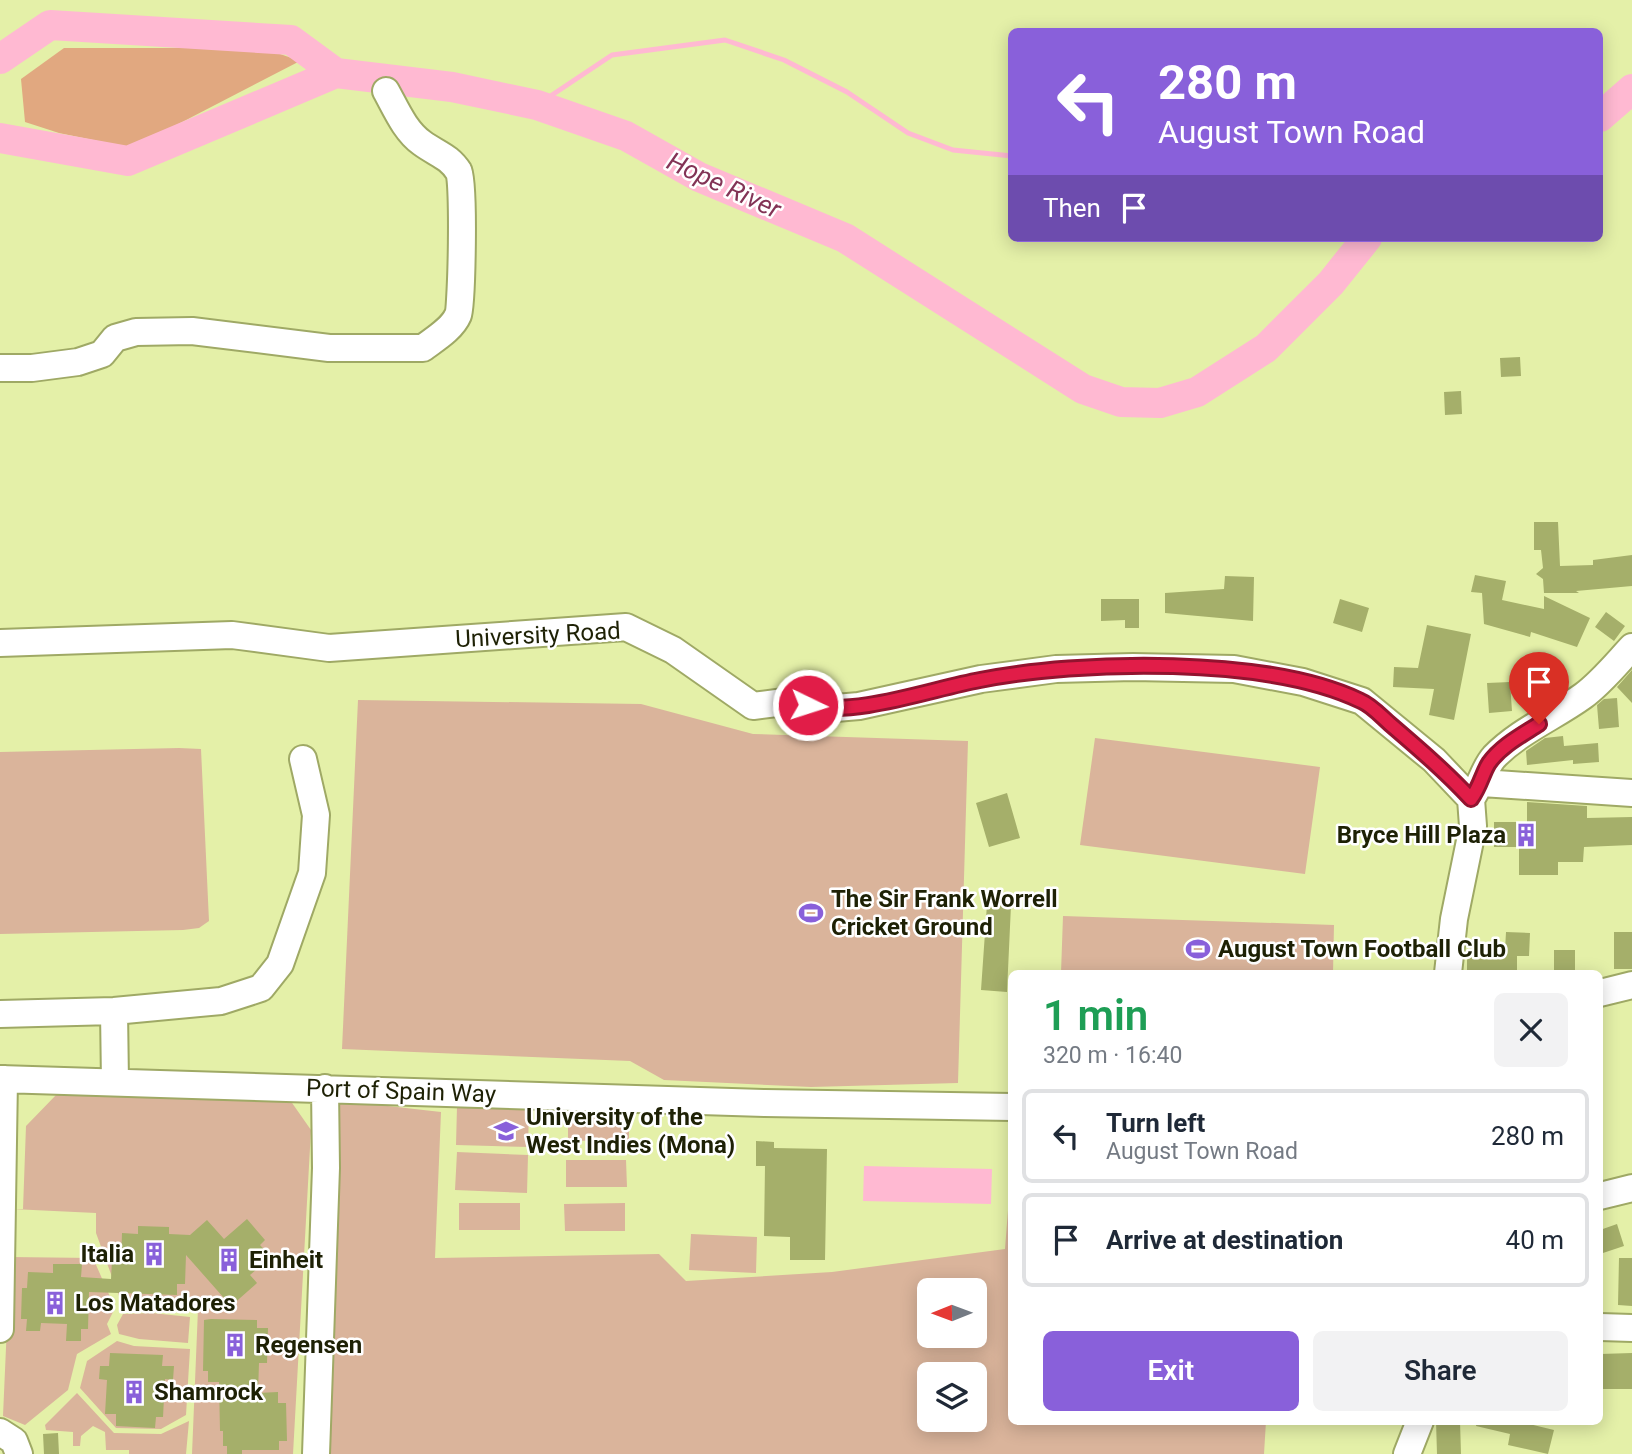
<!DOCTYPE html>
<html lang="en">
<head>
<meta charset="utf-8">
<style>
	body { margin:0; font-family:Roboto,sans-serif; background:#f2f2f3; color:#1f2937; height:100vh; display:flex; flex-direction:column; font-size:26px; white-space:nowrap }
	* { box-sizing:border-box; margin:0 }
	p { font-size:23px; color:#747a83 }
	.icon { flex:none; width:38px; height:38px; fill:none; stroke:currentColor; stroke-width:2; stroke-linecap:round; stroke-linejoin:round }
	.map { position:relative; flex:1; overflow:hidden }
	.drawer { position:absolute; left:1008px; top:970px; width:595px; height:455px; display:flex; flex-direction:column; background:#fff; border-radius:10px; box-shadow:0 4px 18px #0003 }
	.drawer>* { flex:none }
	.hud { position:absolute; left:1008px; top:28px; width:595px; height:214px; border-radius:10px; box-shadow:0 4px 18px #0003; background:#8960da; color:#fff; overflow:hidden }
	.needle { width:46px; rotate:269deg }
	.buttons { position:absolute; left:917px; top:1278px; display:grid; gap:14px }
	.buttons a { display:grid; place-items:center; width:70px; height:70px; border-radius:10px; background:#fff; box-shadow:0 4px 18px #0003; font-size:35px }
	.pin { position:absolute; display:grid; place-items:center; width:60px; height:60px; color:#fff; margin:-72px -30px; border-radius:50% 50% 50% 0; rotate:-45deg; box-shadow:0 0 7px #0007 }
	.pin .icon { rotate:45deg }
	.me { position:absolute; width:77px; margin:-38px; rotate:94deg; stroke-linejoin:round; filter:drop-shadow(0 0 5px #0008) }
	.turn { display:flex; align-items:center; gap:24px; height:147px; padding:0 35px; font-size:32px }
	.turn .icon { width:91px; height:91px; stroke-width:2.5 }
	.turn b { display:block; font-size:49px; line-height:60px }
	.then { display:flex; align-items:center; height:66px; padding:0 35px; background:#0003; gap:14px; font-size:26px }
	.round { display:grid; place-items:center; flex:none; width:74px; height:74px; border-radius:10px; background:#f2f2f3 }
	.overview { display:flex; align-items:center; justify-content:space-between; height:119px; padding:0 35px }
	h1 { font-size:42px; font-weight:600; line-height:52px; color:#1e9e55 }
	.cta { display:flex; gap:14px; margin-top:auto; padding:14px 35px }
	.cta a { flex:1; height:80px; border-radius:10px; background:#8960da; color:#fff; font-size:28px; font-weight:600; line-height:80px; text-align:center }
	.cta a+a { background:#f2f2f3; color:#1f2937 }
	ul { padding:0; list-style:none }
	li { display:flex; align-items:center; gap:21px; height:94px; margin:0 14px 10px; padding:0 21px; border:4px solid #e0e1e3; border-radius:10px }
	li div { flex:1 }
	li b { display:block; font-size:26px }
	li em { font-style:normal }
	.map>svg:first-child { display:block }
	.green { fill:#dab49b; fill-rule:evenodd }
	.forest { fill:#e1a880 }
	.water { fill:#ffb9d2 }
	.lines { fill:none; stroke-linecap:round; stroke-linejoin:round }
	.stream { stroke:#ffb9d2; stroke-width:5 }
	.river { stroke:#ffb9d2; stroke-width:30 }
	.building { fill:#a5af6a }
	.minor-casing { stroke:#9fa965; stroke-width:30 }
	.minor { stroke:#fff; stroke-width:26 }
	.route-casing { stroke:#92132f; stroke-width:18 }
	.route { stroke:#e11d48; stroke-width:12 }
	.labels { text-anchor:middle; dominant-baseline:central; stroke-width:5; stroke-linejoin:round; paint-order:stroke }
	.street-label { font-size:24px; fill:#1e2105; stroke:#fff }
	.poi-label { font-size:24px; font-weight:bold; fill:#1e2105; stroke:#fff; text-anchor:start }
	.water-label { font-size:26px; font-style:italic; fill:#833356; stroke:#fff }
</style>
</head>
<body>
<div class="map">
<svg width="1632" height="1454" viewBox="0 0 1632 1454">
	<rect width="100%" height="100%" fill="#e4f0a8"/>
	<path class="green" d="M358 700 641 704 753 734 968 741 958 1083 811 1087 664 1080 630 1061 342 1049Z
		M1095 738 1320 767 1305 874 1080 845Z
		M179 748 201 749 209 921 199 928 183 930 0 934V752Z
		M1063 916 1334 925 1333 973H1061Z
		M58 1093 290 1100 311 1130 293 1454H192L198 1309 159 1304 123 1307 96 1233V1213L12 1209H23L26 1126Z
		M335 1100 441 1112 435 1258 659 1254 686 1281 832 1272 1005 1249 1011 1171 1012 1421H1266L1264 1454H328ZM929 1290H975V1335H929ZM929 1374H975V1419H929Z
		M457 1107 529 1109 528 1147 456 1145Z
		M568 1113H629V1140L568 1141Z
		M457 1152 528 1155 527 1193 455 1190Z
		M566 1160H626L627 1187H566Z
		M459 1203H520V1230H459Z
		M625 1203V1231H565L564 1204Z
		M691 1234 757 1237 756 1273 689 1270Z
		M10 1257 93 1258 115 1308 107 1324 111 1334 77 1354 68 1390 25 1425 3 1416Z
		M152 1313 190 1317 188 1343 139 1339 119 1334 117 1325 123 1314Z
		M117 1341 134 1346 190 1349 186 1415 161 1429 116 1428 80 1388 87 1361Z
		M77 1393 114 1433 161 1434 189 1421 186 1454H129V1450H106L105 1432 93 1426 81 1436 80 1446H73V1432L46 1430 45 1425Z"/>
	<path class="forest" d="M64 48H263L300 61 132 148 59 133 25 122 21 79Z"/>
	<path class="water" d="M864 1166 992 1169 991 1204 863 1201Z"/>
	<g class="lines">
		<path class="stream" d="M537 105 612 55 725 40 784 60 847 92 908 133 953 150 1012 156"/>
		<path class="river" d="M0 59 50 25 291 40 336 73
			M1600 117 1632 89
			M0 138 128 161 336 73 452 87 537 105 626 136 699 177 845 238 1083 389 1121 402 1160 403 1197 392 1266 348 1331 283 1367 238"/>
	</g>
	<path class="building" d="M1520 357 1521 376 1501 377 1500 358Z
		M1461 391 1462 414 1445 415 1444 392Z
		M1534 522H1558L1560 566 1593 565V560L1632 555V586L1576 591 1579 593H1544L1543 579 1536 574 1543 568 1541 550H1534Z
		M1475 575 1506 581 1502 600 1544 609V596L1590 618 1577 647 1531 632 1530 637 1484 624 1482 593 1471 592Z
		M1225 576 1254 577 1253 621 1165 613V593L1224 589Z
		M1101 599H1139V628H1125V620L1101 621Z
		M1340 599 1369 608 1362 632 1333 623Z
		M1606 612 1625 626 1614 641 1595 627Z
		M1427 625 1471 634 1454 720 1429 715 1434 689 1393 687 1394 667 1418 668Z
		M1531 662H1548V686H1531Z
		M1632 670V703L1617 687Z
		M1510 682 1512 711 1489 713 1487 683Z
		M1617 698 1619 727 1599 729 1597 705 1604 699Z
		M1563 736 1564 746 1598 743 1599 762 1573 764V760L1527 765 1526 751 1545 738Z
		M1007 793 1020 838 989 847 976 803Z
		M1527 802 1587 806V818L1632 817V845L1584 847 1583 862H1558V875H1519V847H1494V822H1527Z
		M987 904 1011 905 1007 992 981 990Z
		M1506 932 1530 933 1529 956H1517V973H1467V950H1505Z
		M1614 932H1632V969H1614Z
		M1554 950H1575V973H1554Z
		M756 1141 774 1142V1148L827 1149 825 1260H790V1237L764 1236 765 1166H756Z
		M247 1219 265 1240 260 1245 271 1257 250 1275 257 1283 231 1306 186 1255 185 1284H177V1295L89 1292 88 1329H81V1341H66L67 1324 41 1323 40 1331H26L27 1319H21L22 1288H27L28 1272 53 1273V1264H82L81 1277 111 1279 112 1261H121L122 1233 138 1234V1226L169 1227V1234L190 1235 207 1220 224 1239Z
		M1617 1224 1624 1246 1600 1254V1230Z
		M1619 1258H1632V1306L1618 1305Z
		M211 1319 257 1320V1328H268L267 1363H259L258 1393 278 1392V1403H286L287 1441H279V1450H242V1454H227V1446H223V1431H220L219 1382H208V1371H203L204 1320Z
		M110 1353 163 1355 162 1366H174L173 1380 165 1379 163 1417H156L155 1428 116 1426V1414H105L107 1380 99 1379 100 1366H109Z
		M1632 1353V1389H1600V1354Z
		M1436 1421H1460L1461 1454H1437Z
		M1477 1421H1517L1554 1430 1548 1454 1508 1445 1510 1434 1476 1426Z
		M58 1433 59 1454H44L43 1434Z"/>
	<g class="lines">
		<g class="minor-casing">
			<path id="minor" d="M0 368H32L78 362 102 354 115 338 136 332 192 331 329 348H423C435 339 452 329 458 315 462 306 464 179 459 172 449 156 437 154 422 143 405 131 396 109 386 91
				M0 643 232 635 329 648 626 627 673 650 753 706 792 701 824 709 859 706 981 679 1056 669 1133 667 1234 669 1303 682 1362 701 1434 760 1471 799
				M1482 783 1632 793
				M1471 799C1481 785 1484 768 1494 757 1519 731 1554 717 1583 696 1601 683 1617 663 1632 647
				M1448 973 1454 919 1473 826 1471 799
				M1600 993 1632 985
				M114 1011 115 1082
				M0 1014 114 1011 221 1001 261 988 280 964 312 873 316 815 303 759
				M0 1079 765 1103 1012 1107
				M1600 1196 1632 1188
				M1600 1327 1632 1328
				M0 1329 4 1079
				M0 1432 14 1441 19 1454
				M316 1454 326 1168 325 1088
				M1407 1454 1420 1421"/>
		</g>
		<use href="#minor" class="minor"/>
	</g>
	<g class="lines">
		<g class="route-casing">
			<path id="route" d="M808 705C855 717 931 689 980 680 1080 660 1268 656 1361 701 1371 705 1381 716 1390 724 1418 748 1446 772 1471 799 1480 787 1483 772 1489 763 1501 746 1522 735 1539 724"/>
		</g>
		<use href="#route" class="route"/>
	</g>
	<defs>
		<g id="building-bare" transform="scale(1.89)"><path d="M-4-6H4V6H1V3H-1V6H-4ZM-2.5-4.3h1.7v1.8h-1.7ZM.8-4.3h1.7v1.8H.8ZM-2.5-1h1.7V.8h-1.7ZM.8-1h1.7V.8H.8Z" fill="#8960da" stroke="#fff" stroke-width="2.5" paint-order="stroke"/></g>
		<g id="stadium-bare" transform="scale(1.89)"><path d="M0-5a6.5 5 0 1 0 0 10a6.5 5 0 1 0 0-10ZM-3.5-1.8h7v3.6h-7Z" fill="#8960da" stroke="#fff" stroke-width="2.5" paint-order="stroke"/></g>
		<g id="university-bare" transform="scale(1.89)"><path d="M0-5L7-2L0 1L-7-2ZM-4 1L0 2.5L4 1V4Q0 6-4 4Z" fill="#8960da" stroke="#fff" stroke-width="2.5" paint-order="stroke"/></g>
	</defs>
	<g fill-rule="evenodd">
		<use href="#building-bare" x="1526" y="835"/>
		<use href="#stadium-bare" x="811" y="913"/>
		<use href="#stadium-bare" x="1198" y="949"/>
		<use href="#university-bare" x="506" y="1131"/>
		<use href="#building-bare" x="154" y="1254"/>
		<use href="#building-bare" x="229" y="1260"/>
		<use href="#building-bare" x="55" y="1303"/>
		<use href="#building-bare" x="235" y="1345"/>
		<use href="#building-bare" x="134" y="1392"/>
	</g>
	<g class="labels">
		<g class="street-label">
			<text transform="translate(538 635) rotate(-3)">University Road</text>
			<text transform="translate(401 1091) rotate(2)">Port of Spain Way</text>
		</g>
		<g class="poi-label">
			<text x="1506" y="835" text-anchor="end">Bryce Hill Plaza</text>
			<text x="831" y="899">The Sir Frank Worrell<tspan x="831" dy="28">Cricket Ground</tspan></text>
			<text x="1218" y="949">August Town Football Club</text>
			<text x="526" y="1117">University of the<tspan x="526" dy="28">West Indies (Mona)</tspan></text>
			<text x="134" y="1254" text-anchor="end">Italia</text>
			<text x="249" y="1260">Einheit</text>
			<text x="75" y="1303">Los Matadores</text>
			<text x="255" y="1345">Regensen</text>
			<text x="154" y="1392">Shamrock</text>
		</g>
		<g class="water-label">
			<text transform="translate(724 185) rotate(25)">Hope River</text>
		</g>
	</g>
</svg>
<div class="buttons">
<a><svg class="needle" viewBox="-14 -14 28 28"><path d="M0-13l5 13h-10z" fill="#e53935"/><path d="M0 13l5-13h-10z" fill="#747a83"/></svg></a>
<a><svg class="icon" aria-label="layers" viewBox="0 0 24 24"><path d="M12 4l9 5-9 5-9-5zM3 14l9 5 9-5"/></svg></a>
</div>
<div class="pin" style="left:1539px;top:724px;background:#d93025"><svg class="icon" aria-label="arrive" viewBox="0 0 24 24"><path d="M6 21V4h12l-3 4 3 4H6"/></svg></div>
<svg class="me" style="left:808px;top:705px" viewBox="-20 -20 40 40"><circle r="17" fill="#e11d48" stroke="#fff" stroke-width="3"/><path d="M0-11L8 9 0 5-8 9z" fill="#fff"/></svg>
<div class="hud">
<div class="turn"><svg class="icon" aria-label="left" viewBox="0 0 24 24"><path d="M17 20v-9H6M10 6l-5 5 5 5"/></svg><div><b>280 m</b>August Town Road</div></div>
<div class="then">Then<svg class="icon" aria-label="arrive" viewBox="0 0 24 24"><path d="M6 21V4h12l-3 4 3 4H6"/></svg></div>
</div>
<section class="drawer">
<div class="overview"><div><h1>1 min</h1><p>320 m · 16:40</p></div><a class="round"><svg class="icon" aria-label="close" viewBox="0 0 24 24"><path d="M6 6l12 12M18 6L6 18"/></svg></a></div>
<ul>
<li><svg class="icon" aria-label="left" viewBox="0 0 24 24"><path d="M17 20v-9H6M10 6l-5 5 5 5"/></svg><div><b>Turn left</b><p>August Town Road</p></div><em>280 m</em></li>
<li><svg class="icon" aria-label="arrive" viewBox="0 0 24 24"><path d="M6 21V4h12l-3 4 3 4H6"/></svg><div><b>Arrive at destination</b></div><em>40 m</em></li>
</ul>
<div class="cta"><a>Exit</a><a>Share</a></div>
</section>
</div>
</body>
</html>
